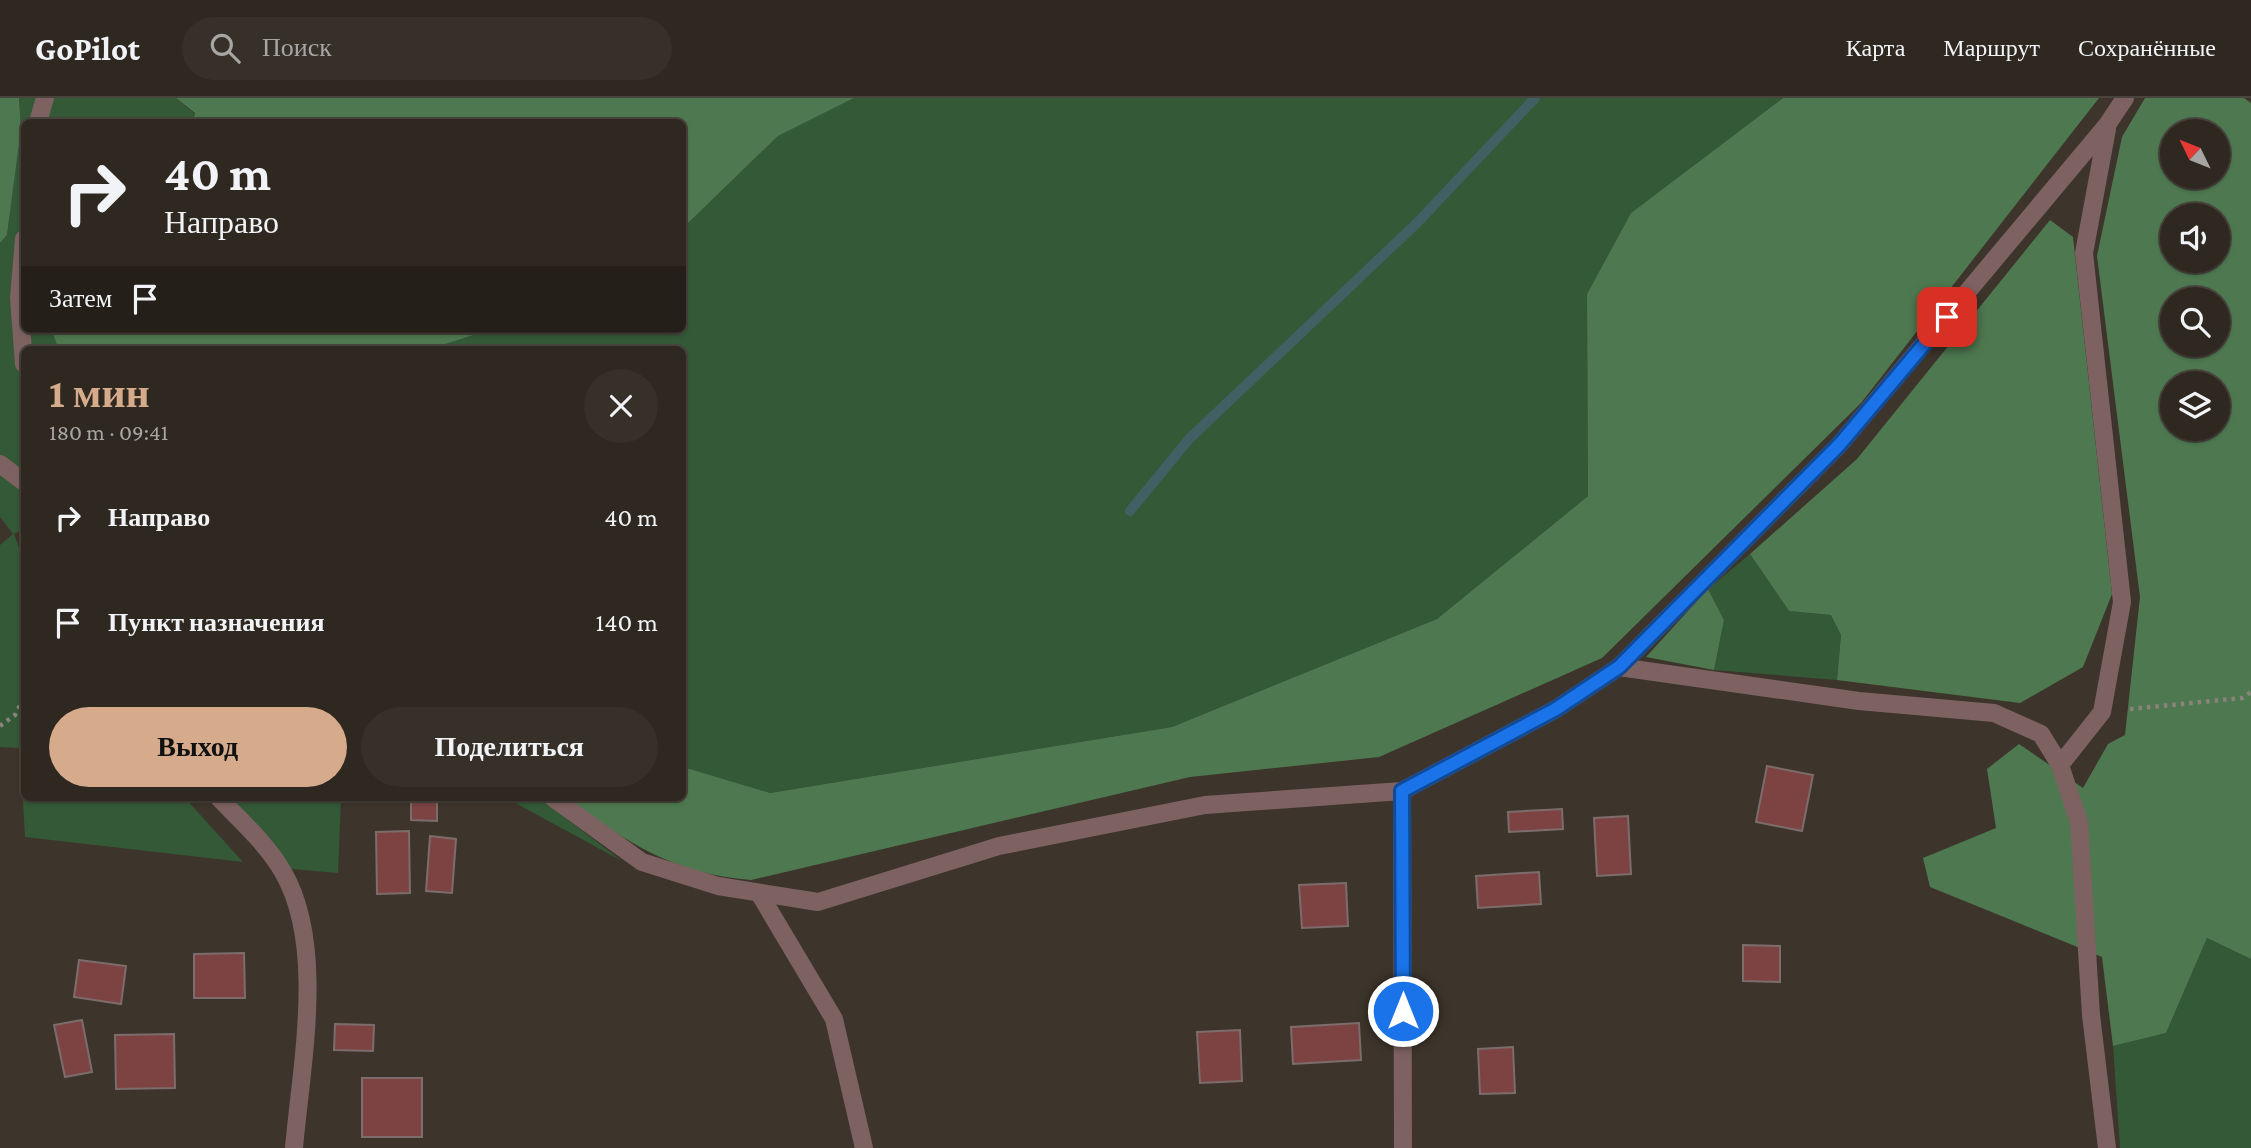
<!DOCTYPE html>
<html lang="ru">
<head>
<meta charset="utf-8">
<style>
	body { margin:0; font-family:"Crimson Pro",serif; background:#363029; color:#f1f3f6; height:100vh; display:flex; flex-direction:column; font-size:26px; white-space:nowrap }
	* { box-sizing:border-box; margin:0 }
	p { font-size:23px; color:#a7a6a5 }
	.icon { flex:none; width:38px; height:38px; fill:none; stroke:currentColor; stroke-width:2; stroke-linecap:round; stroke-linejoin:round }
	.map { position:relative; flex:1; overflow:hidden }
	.side { position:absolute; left:21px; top:248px; width:665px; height:455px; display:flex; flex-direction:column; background:#2e2820; border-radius:10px; box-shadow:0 2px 5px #0004,0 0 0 2px #49443e }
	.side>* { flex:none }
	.banner { position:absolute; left:21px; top:21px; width:665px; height:214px; border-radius:10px; box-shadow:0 2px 5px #0004,0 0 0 2px #49443e; background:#2e2820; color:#f1f3f6; overflow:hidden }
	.needle { width:46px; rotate:313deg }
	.tools { position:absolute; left:2160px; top:21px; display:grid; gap:14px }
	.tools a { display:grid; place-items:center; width:70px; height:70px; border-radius:50%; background:#2e2820; box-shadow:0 2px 5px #0004,0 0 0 2px #49443e; font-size:35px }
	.pin { position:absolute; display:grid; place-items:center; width:60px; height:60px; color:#fff; margin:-30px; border-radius:14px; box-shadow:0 4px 10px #0006 }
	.me { position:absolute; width:77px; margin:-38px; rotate:0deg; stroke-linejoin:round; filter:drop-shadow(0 0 5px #0008) }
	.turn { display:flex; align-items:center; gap:24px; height:147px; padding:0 28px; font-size:32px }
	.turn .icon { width:91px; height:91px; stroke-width:2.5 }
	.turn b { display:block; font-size:49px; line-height:60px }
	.then { display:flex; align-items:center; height:66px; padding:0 28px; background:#0003; gap:14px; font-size:26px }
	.round { display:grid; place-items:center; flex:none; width:74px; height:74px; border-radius:37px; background:#363029 }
	.head { display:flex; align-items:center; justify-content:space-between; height:119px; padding:0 28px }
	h1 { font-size:42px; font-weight:700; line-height:52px; color:#d6ab8b }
	.cta { display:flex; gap:14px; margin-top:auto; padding:14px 28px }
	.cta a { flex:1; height:80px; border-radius:42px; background:#d6ab8b; color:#111; font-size:28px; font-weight:700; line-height:80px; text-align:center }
	.cta a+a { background:#363029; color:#f1f3f6 }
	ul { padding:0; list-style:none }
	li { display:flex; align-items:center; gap:21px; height:105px; padding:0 28px }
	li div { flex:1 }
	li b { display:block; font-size:26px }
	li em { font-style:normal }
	header { display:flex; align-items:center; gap:42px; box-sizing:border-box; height:98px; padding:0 35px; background:#2e2820; border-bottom:2px solid #49443e }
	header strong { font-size:33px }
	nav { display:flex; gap:38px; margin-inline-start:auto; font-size:24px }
	.search { width:490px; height:63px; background:#363029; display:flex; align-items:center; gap:18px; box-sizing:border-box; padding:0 24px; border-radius:38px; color:#a7a6a5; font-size:26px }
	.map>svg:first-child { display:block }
	.green { fill:#335936 }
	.forest { fill:#4e7950; fill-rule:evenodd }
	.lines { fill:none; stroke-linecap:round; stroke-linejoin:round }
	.stream { stroke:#425f63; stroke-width:10 }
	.building { fill:#7d4343; stroke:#7c6c6c; stroke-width:2 }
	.path { stroke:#8a837c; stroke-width:4.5; stroke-dasharray:3.5 5; stroke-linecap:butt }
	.lane { stroke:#7d6261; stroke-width:18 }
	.street { stroke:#7d6261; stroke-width:18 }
	.route-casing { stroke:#114b97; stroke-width:18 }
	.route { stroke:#1a73e8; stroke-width:12 }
</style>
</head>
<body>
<header>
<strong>GoPilot</strong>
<div class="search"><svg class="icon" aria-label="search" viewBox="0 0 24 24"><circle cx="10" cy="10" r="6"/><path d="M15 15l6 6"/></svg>Поиск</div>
<nav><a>Карта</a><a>Маршрут</a><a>Сохранённые</a></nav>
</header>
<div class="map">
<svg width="2251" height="1050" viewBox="0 0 2251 1050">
	<rect width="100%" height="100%" fill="#3d352b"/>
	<path class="green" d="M19 0H176L195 16 193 24H24V231H51L59 252H24V431L14 436 24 464V700H185L243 764 25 739 20 650 0 649V447L13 436 0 419V145L7 137 21 31Z
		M854 0H1783L1631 115 1587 196 1588 398 1437 521 1172 629 769 695 682 669V252H439L442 247 493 231H682L683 130 778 38Z
		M1750 456 1789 513 1831 517 1841 537 1837 582 1714 572 1724 522 1708 491Z
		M231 700H341L338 775 292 771Z
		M506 700H539L622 763Z
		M2207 840 2251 861V1050H2120L2113 948 2166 935Z"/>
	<path class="forest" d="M0 0H19L21 31 7 137 0 145Z
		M176 0H854L778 38 683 130 682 24H193L195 15Z
		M1783 0H2099L1861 305 1602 560 1379 659 1190 679 751 782C676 776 627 746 568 700H682L683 669 770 695 1172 629 1437 521 1588 398 1587 196 1631 115Z
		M2145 0H2244L2251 5V861L2207 840 2166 935 2113 948 2102 859 1930 789 1923 760 1996 730 1987 671 2019 646 2083 690 2108 646 2125 637 2140 499 2097 158 2122 39ZM2172 33H2217V79H2172ZM2172 117H2217V163H2172ZM2172 201H2217V247H2172ZM2172 285H2217V331H2172Z
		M2050 122 2073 139 2112 496 2083 569 2020 605 1837 582 1841 537 1831 517 1789 513 1750 456 1857 361Z
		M51 231H493L442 247 439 252H59Z
		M1708 491 1724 522 1714 572 1646 559Z"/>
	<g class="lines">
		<path class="stream" d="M1130 413 1189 341 1417 125 1535 0"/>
	</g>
	<path class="building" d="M1767 668 1813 677 1802 733 1756 724Z
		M411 702 437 703V723L411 722Z
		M1562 711 1563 731 1509 734 1508 714Z
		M1628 718 1631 776 1597 778 1594 720Z
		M409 733 410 795 377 796 376 734Z
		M430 738 456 741 452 795 426 793Z
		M1539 774 1541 806 1478 810 1476 778Z
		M1346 785 1348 828 1302 830 1299 787Z
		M1743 847 1780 848V884L1743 883Z
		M244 855 245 900H194V856Z
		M79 862 126 868 121 906 74 899Z
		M82 922 92 974 65 979 54 927Z
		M1359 925 1361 962 1293 966 1291 929Z
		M335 926 374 927 373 953 334 952Z
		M1240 932 1242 983 1200 985 1197 934Z
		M174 936 175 990 116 991 115 937Z
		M1513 949 1515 995 1480 996 1478 951Z
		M362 980H422V1039H362Z"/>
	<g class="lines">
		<path class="path" d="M2130 611 2242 600 2251 594
			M0 628 15 617 24 600"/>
		<path class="lane" d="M759 795 834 921 864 1050"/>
		<path class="street" d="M38 24 45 0
			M24 141 19 200 24 266
			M0 366 24 384
			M1619 569 1859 603 1994 615 2041 636 2060 667 2079 724 2091 917 2107 1050
			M2060 667 2102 614 2122 504 2084 155 2107 31
			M1402 693 1403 1050
			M219 700C241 723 267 746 283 774 326 848 301 968 294 1050
			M553 700 642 764 718 788 818 804 999 748 1205 707 1402 693 1556 611 1619 569 1840 346 2107 27 2125 0"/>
	</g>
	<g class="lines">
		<g class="route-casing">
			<path id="route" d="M1403 913 1402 693 1556 611 1619 569 1840 346 1947 219"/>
		</g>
		<use href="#route" class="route"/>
	</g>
</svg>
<div class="tools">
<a><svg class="needle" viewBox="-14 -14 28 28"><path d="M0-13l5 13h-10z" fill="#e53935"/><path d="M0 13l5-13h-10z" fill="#a7a6a5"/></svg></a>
<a><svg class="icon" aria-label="sound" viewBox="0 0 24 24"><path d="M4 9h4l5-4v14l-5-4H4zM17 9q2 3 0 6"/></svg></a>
<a><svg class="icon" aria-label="search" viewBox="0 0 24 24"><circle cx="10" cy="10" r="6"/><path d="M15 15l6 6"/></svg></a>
<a><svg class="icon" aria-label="layers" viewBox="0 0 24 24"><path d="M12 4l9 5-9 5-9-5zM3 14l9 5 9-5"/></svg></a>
</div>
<div class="pin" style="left:1947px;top:219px;background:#d93025"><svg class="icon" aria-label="arrive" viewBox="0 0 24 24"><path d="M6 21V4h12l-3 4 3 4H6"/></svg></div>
<svg class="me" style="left:1403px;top:913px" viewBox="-20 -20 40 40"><circle r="17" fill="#1a73e8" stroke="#fff" stroke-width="3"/><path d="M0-11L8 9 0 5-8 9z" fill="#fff"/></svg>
<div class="banner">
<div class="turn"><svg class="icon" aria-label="right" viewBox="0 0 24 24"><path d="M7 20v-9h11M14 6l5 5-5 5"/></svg><div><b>40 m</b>Направо</div></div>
<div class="then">Затем<svg class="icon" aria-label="arrive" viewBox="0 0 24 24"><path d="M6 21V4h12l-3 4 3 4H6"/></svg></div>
</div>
<section class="side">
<div class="head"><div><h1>1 мин</h1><p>180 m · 09:41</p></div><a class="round"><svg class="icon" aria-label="close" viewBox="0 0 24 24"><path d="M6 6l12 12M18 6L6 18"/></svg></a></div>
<ul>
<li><svg class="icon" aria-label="right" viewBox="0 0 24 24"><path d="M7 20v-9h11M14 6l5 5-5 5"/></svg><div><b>Направо</b></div><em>40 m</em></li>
<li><svg class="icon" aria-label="arrive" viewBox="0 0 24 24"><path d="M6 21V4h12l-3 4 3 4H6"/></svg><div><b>Пункт назначения</b></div><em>140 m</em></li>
</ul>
<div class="cta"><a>Выход</a><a>Поделиться</a></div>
</section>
</div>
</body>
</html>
